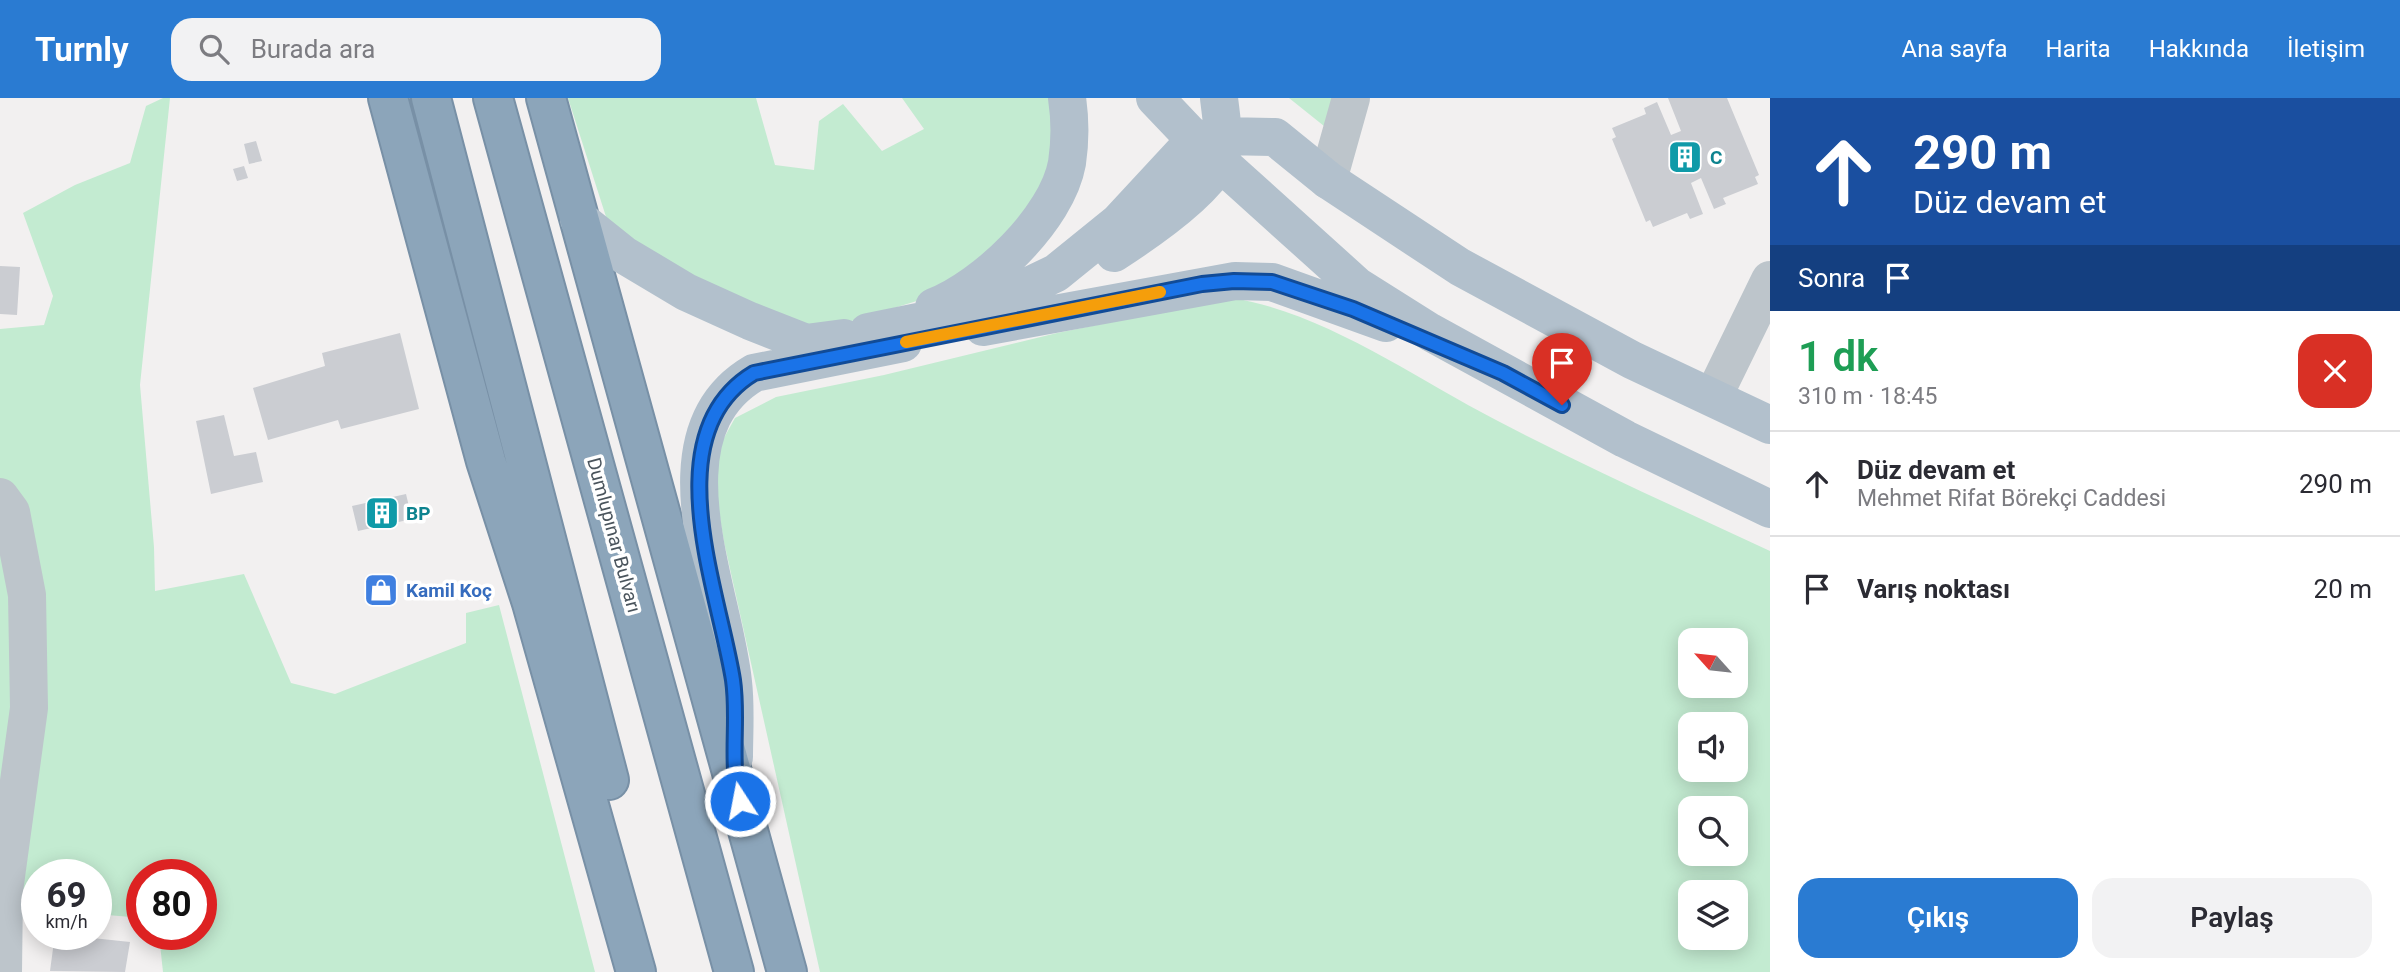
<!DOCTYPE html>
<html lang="tr">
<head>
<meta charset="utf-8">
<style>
	body { margin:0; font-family:Roboto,sans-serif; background:#f2f2f3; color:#2b2b33; height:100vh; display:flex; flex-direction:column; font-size:26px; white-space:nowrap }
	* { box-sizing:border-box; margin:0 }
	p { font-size:23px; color:#7c7c81 }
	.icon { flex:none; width:38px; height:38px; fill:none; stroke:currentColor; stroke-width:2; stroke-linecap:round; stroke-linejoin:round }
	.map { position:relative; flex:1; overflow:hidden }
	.panel { display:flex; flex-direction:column; background:#fff; width:630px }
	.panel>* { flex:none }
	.hud { background:#1a4fa0; color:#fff; overflow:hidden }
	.needle { width:46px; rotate:297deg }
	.controls { position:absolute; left:1678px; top:530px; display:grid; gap:14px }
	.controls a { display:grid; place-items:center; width:70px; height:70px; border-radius:14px; background:#fff; box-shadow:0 4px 18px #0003; font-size:35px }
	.speed { position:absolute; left:21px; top:761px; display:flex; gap:14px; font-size:35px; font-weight:700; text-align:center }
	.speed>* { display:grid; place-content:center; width:91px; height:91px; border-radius:50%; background:#fff; box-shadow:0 4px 18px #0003; line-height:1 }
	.speed small { font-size:18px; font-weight:400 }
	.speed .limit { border:10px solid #d22; background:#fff; color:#111 }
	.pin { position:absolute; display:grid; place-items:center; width:60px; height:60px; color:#fff; margin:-72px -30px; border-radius:50% 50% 50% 0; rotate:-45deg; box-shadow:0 0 7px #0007 }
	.pin .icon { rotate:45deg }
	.me { position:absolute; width:77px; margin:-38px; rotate:349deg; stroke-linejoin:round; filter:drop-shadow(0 0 5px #0008) }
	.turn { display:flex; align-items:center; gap:24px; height:147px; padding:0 28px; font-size:32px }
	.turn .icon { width:91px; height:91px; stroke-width:2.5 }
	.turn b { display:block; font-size:49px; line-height:60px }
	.then { display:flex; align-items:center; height:66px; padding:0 28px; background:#0003; gap:14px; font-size:26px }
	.round { display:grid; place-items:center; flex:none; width:74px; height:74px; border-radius:21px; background:#f2f2f3 }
	.head { display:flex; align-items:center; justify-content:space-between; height:119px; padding:0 28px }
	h1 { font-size:42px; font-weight:600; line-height:52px; color:#1e9e55 }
	.primary-button { display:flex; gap:14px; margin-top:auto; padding:14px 28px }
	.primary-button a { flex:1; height:80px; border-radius:21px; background:#2a7bd2; color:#fff; font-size:28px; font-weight:600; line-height:80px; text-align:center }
	.primary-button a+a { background:#f2f2f3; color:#2b2b33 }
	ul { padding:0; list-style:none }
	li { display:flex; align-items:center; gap:21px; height:105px; padding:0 28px; border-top:2px solid #e1e1e2 }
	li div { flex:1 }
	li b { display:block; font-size:26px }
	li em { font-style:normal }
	header { display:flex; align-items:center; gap:42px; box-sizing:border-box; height:98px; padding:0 35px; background:#2a7bd2; color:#fff }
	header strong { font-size:33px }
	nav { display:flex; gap:38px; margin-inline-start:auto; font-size:24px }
	.search { width:490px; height:63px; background:#f2f2f3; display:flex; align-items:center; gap:18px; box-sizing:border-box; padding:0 24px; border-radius:21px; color:#7c7c81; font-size:26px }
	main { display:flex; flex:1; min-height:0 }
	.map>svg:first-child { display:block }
	.green { fill:#c3ebd1; fill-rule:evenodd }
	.building { fill:#cbcdd2 }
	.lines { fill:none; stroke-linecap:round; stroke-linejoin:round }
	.highway-casing { stroke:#7890a6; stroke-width:42 }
	.minor { stroke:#bdc5cb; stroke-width:38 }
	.major { stroke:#b2c0cc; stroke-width:38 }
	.highway { stroke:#8ca5ba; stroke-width:38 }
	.route-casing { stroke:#114b97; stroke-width:18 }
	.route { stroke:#1a73e8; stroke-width:12 }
	.slow { stroke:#f59e0b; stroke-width:12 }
	.labels { text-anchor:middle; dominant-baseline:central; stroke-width:7; stroke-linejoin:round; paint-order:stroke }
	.culture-label { font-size:19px; font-weight:bold; fill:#0d838f; stroke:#fff; text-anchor:start }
	.street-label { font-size:19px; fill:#4a545c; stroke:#fff }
	.shop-label { font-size:19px; font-weight:bold; fill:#366cbe; stroke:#fff; text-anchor:start }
</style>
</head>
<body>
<header>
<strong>Turnly</strong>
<div class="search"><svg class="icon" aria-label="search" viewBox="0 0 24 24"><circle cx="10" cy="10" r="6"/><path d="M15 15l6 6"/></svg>Burada ara</div>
<nav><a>Ana sayfa</a><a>Harita</a><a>Hakkında</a><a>İletişim</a></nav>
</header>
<main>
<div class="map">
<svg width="1770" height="874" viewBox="0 0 1770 874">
	<rect width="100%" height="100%" fill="#f2f0f0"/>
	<path class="green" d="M163 0H170L140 287 154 449 155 493 244 476 291 585 335 596 466 545V515L499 507 595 874H163L159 837 201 836V777H142V820L96 816V777H37V812L34 811 16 776 25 737 0 381V231L44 227 53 198 23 115 75 87 130 65 146 8Z
		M568 0H756L775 67 814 72 819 23 843 6 882 53 924 31 902 0H1054L1059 56 1030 127 920 202 816 234 693 180 608 125Z
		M1289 0H1337L1329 32Z
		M1232 200C1325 215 1413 279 1496 322 1586 369 1678 410 1770 453V874H820L724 444 713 377 720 347 735 320 776 299 884 277 1057 235ZM1690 542H1736V588H1690ZM1690 626H1736V672H1690ZM1690 710H1736V756H1690ZM1690 794H1736V840H1690Z
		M0 412 3 416 16 622 0 737Z"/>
	<path class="building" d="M1668 0H1727L1759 77 1755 79 1758 86 1723 100 1726 106 1714 111 1701 80 1691 85 1703 116 1690 121 1687 115 1653 129 1650 122 1646 124 1612 41 1616 39 1612 30 1646 16 1644 10 1657 4 1671 37 1681 33Z
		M256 43 262 63 249 66 244 46Z
		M244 68 248 80 237 83 233 71Z
		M0 168 20 169 17 217 0 216Z
		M400 235 419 311 341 331 338 322 268 342 253 290 325 268 322 255Z
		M224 317 234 358 256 354 263 384 211 396 196 323Z
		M406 396 412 421 358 433 352 408Z
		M55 836 130 844 125 874 50 873Z"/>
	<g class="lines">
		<g class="highway-casing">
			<path id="highway" d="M388 0 486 363 532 505 636 874
				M431 0 609 682
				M493 0 734 874
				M546 0 787 874"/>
		</g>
		<path class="minor" d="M1328 82 1351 0
			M1713 299 1770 182
			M0 399 11 414 27 497 29 610 4 793 3 874"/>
		<path class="major" d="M1155 0 1195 42 1357 188 1430 234 1625 341 1770 411
			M579 121 624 157 686 194 750 223 806 245 844 240
			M1114 155C1145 135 1200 98 1218 66 1227 48 1221 19 1219 0
			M934 209C985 189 1057 121 1067 65 1070 45 1070 20 1067 0
			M983 229 1235 183 1272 184 1386 225
			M868 234 981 211 1056 175 1119 124 1195 42 1222 38 1275 39 1328 82 1460 169 1632 262 1770 327
			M734 659C734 635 736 609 733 584 724 493 650 336 754 275L903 245"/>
		<use href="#highway" class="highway"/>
	</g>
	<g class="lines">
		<g class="route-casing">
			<path id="route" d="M740 703C729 663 739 623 733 582 719 493 654 335 754 275L1202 186 1234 183 1272 184 1353 211 1503 275 1562 307"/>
		</g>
		<use href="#route" class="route"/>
		<path class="slow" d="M906 244 1160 194"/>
	</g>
	<defs>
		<g id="building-square" transform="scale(1.75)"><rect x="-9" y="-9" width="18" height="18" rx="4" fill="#0f9aa8" stroke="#fff"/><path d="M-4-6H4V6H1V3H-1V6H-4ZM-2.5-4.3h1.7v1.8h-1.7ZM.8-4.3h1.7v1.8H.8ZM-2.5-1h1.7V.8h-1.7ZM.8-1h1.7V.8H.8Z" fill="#fff"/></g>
		<g id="shop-square" transform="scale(1.75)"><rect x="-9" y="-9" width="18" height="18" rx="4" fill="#3f7fe0" stroke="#fff"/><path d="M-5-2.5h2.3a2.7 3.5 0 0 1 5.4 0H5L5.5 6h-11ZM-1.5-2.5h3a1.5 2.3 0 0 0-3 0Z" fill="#fff"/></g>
	</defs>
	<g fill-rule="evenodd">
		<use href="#building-square" x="1685" y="59"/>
		<use href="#building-square" x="382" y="415"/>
		<use href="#shop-square" x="381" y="492"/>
	</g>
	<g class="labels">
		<g class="culture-label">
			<text x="1710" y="59">C</text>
			<text x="406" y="415">BP</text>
		</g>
		<g class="street-label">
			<text transform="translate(614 437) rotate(75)">Dumlupınar Bulvarı</text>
		</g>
		<g class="shop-label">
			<text x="406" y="492">Kamil Koç</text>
		</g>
	</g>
</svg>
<div class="controls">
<a><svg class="needle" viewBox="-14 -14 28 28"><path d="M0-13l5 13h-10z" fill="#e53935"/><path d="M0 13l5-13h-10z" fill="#7c7c81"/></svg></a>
<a><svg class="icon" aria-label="sound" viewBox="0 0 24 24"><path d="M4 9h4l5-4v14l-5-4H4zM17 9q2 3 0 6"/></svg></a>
<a><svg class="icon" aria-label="search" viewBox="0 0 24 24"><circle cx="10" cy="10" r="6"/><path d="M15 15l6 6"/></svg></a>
<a><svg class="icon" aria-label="layers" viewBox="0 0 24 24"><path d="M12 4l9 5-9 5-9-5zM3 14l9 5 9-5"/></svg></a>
</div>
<div class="speed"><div>69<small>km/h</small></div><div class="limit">80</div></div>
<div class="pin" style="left:1562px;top:307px;background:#d93025"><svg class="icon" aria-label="arrive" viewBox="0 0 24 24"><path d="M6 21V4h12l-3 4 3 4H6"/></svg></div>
<svg class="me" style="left:740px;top:703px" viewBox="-20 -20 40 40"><circle r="17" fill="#1a73e8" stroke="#fff" stroke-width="3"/><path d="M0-11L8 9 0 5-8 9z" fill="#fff"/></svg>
</div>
<section class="panel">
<div class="hud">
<div class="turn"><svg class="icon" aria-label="ahead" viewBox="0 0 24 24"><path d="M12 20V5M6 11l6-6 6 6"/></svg><div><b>290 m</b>Düz devam et</div></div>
<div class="then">Sonra<svg class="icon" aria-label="arrive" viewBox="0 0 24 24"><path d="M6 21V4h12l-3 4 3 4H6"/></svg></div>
</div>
<div class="head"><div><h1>1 dk</h1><p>310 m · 18:45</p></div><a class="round" style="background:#d93025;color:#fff"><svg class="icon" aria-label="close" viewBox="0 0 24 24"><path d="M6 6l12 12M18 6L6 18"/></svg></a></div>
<ul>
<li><svg class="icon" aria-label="ahead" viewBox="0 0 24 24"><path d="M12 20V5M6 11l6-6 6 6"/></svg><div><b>Düz devam et</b><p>Mehmet Rifat Börekçi Caddesi</p></div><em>290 m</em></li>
<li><svg class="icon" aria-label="arrive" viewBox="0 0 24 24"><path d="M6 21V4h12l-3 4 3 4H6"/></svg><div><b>Varış noktası</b></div><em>20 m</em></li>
</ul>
<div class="primary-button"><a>Çıkış</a><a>Paylaş</a></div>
</section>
</main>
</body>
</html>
